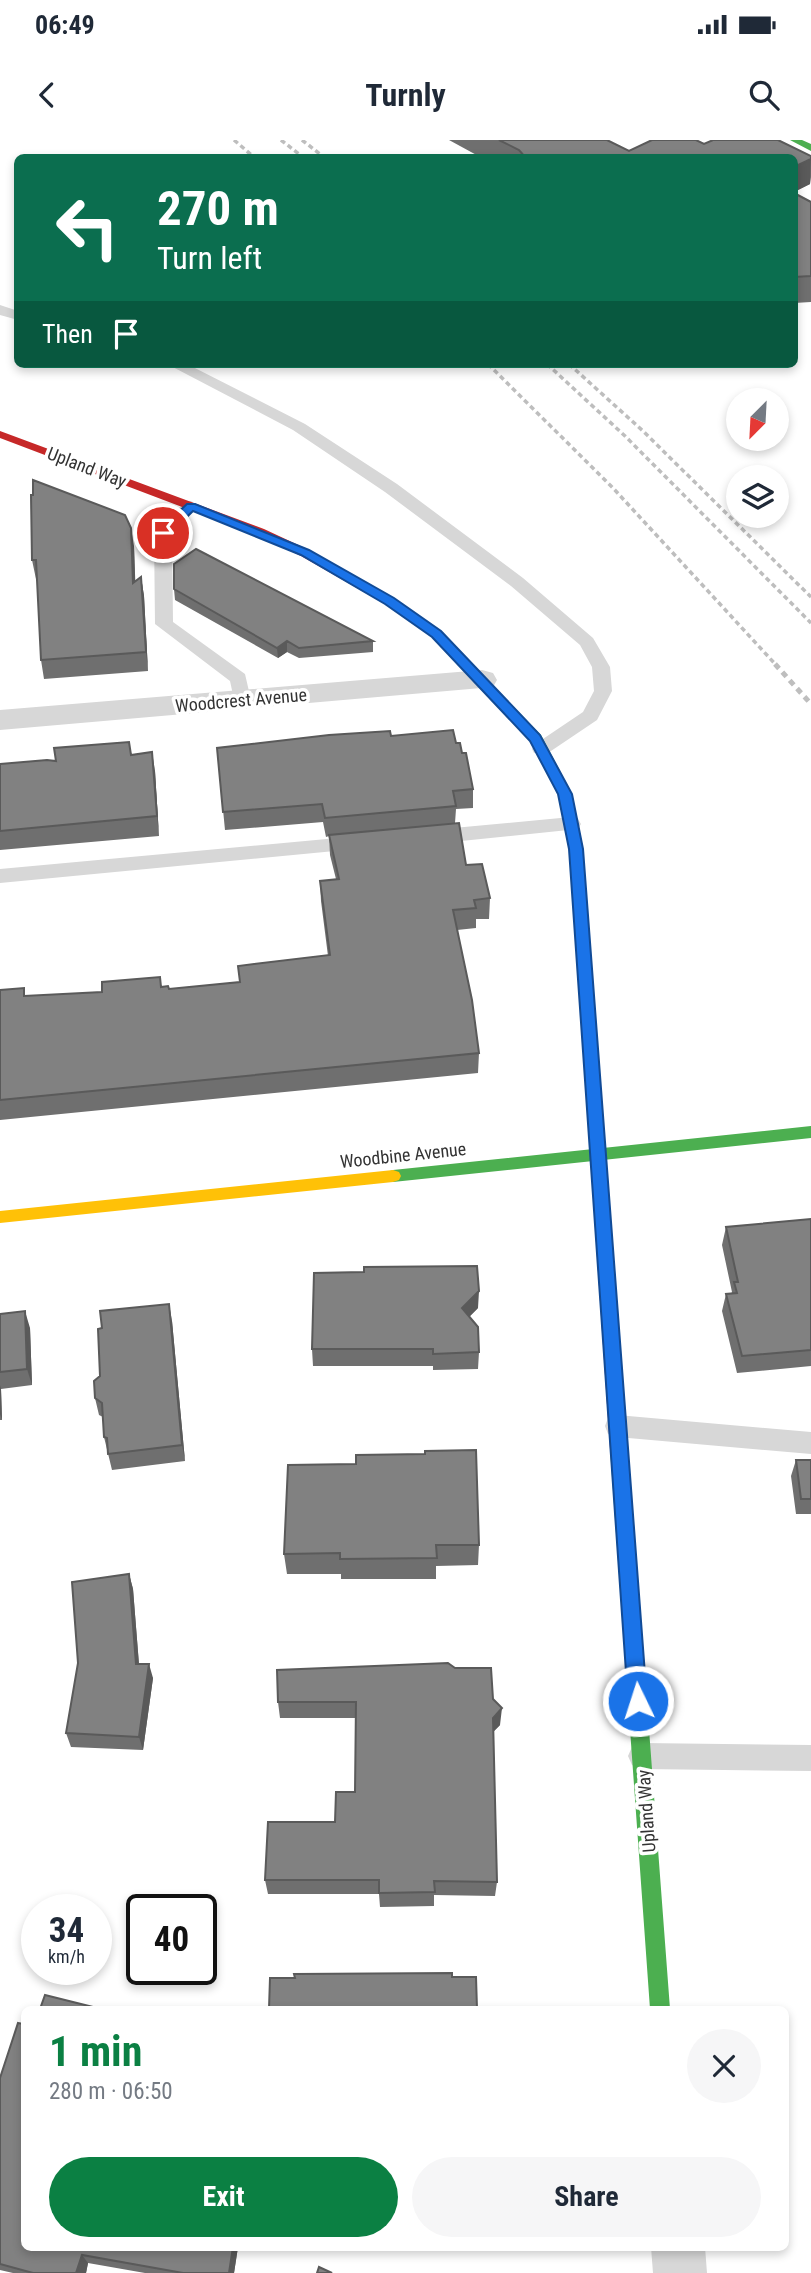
<!DOCTYPE html>
<html lang="en">
<head>
<meta charset="utf-8">
<style>
	body { margin:0; font-family:"Roboto Condensed",sans-serif; background:#f6f6f7; color:#1f2937; height:100vh; display:flex; flex-direction:column; font-size:26px; white-space:nowrap }
	* { box-sizing:border-box; margin:0 }
	p { font-size:23px; color:#747a83 }
	.icon { flex:none; width:38px; height:38px; fill:none; stroke:currentColor; stroke-width:2; stroke-linecap:round; stroke-linejoin:round }
	.map { position:relative; flex:1; overflow:hidden }
	.side { position:absolute; left:21px; top:1866px; width:768px; height:245px; display:flex; flex-direction:column; background:#fff; border-radius:10px; box-shadow:0 4px 10px #0003 }
	.side>* { flex:none }
	.top-card { position:absolute; left:14px; top:14px; width:784px; height:214px; border-radius:10px; box-shadow:0 4px 10px #0003; background:#0b6e4f; color:#fff; overflow:hidden }
	.needle { width:46px; rotate:204deg }
	.controls { position:absolute; left:726px; top:248px; display:grid; gap:14px }
	.controls a { display:grid; place-items:center; width:63px; height:63px; border-radius:50%; background:#fff; box-shadow:0 4px 10px #0003; font-size:35px }
	.speed { position:absolute; left:21px; top:1754px; display:flex; gap:14px; font-size:35px; font-weight:700; text-align:center }
	.speed>* { display:grid; place-content:center; width:91px; height:91px; border-radius:50%; background:#fff; box-shadow:0 4px 10px #0003; line-height:1 }
	.speed small { font-size:18px; font-weight:400 }
	.speed .limit { border:4px solid #111; border-radius:10px; background:#fff; color:#111 }
	.pin { position:absolute; display:grid; place-items:center; width:60px; height:60px; color:#fff; margin:-30px; border:4px solid #fff; border-radius:50%; box-shadow:0 2px 7px #0007 }
	.me { position:absolute; width:77px; margin:-38px; rotate:356deg; stroke-linejoin:round; filter:drop-shadow(0 0 5px #0008) }
	.turn { display:flex; align-items:center; gap:24px; height:147px; padding:0 28px; font-size:32px }
	.turn .icon { width:91px; height:91px; stroke-width:2.5 }
	.turn b { display:block; font-size:49px; line-height:60px }
	.then { display:flex; align-items:center; height:66px; padding:0 28px; background:#0003; gap:14px; font-size:26px }
	.round { display:grid; place-items:center; flex:none; width:74px; height:74px; border-radius:37px; background:#f6f6f7 }
	.headline { display:flex; align-items:center; justify-content:space-between; height:119px; padding:0 28px }
	h1 { font-size:42px; font-weight:700; line-height:52px; color:#0b8043 }
	.cta { display:flex; gap:14px; margin-top:auto; padding:14px 28px }
	.cta a { flex:1; height:80px; border-radius:42px; background:#0b8043; color:#fff; font-size:28px; font-weight:700; line-height:80px; text-align:center }
	.cta a+a { background:#f6f6f7; color:#1f2937 }
	.status { display:flex; justify-content:space-between; align-items:center; height:49px; padding:0 35px; background:#fff; direction:ltr }
	.status svg { height:19px; fill:currentColor }
	header { display:flex; justify-content:space-between; align-items:center; height:91px; padding:0 28px; background:#fff; font-size:32px; font-weight:700 }
	.map>svg:first-child { display:block }
	.lines { fill:none; stroke-linecap:round; stroke-linejoin:round }
	.lane { fill:#d7d7d7; fill-rule:evenodd }
	.street { fill:#d7d7d7; fill-rule:evenodd }
	.fast { fill:#4caf50; fill-rule:evenodd }
	.slow { fill:#ffc107; fill-rule:evenodd }
	.jam { fill:#c62828; fill-rule:evenodd }
	.rail-far1 { stroke:#bebebe; stroke-width:3.5; stroke-dasharray:5 3.5; stroke-linecap:butt }
	.rail { stroke:#bebebe; stroke-width:5; stroke-dasharray:6 5; stroke-linecap:butt }
	.wall { fill:#6f6f6f }
	.shaded-wall { fill:#5a5a5a }
	.building { fill:#818181; stroke:#5a5a5a; stroke-width:2 }
	.route { fill:#1a73e8; stroke:#114b97; stroke-width:2 }
	.labels { text-anchor:middle; dominant-baseline:central; stroke-width:7; stroke-linejoin:round; paint-order:stroke }
	.street-label { font-size:18px; fill:#333; stroke:#fff }
</style>
</head>
<body>
<div class="status"><b>06:49</b><svg viewBox="0 0 49 12"><path d="M0 12V9h3v3zM5 12V6h3v6zM10 12V3h3v9zM15 12V0h3v12zM26 1h20v11H26zM47 4h2v5h-2z"/></svg></div>
<header><svg class="icon" aria-label="back" viewBox="0 0 24 24"><path d="M15 5l-7 7 7 7"/></svg>Turnly<svg class="icon" aria-label="search" viewBox="0 0 24 24"><circle cx="10" cy="10" r="6"/><path d="M15 15l6 6"/></svg></header>
<div class="map">
<svg width="811" height="2133" viewBox="0 0 811 2133">
	<rect width="100%" height="100%" fill="#fff"/>
	<g class="lines">
		<path class="lane" d="M0 165 18 171V180L0 175Z
			M167 224H187L305 284 397 344 523 438 593 498 610 527 612 551 597 580 548 613H534L532 609 534 605 583 572 594 551 592 527 580 505 511 446 385 352 293 290Z
			M191 361 199 366 172 394 173 482 245 534 251 560 249 564H235L230 541 155 484 154 393 185 362Z
			M571 677 578 679 581 684 578 689 432 704 425 702 422 697 425 692 432 690Z
			M359 696 366 698 369 703 366 708 0 743V729Z
			M617 1275 811 1292V1314L617 1297 608 1294 605 1286 608 1278Z
			M642 1603 811 1605V1631L642 1629 632 1625 628 1616 632 1607Z"/>
		<path class="street" d="M482 530 493 533 497 540 493 547 0 590V570Z
			M651 2107H705L707 2133H653Z"/>
		<path class="fast" d="M790 0H802L811 4V11Z
			M396 461 440 491 541 595 572 654 583 709 593 852 591 856H581L579 852 569 709 558 654 531 600 432 497 392 468 390 465Z
			M811 986V998L393 1042 387 1040 385 1036 387 1032 393 1030Z
			M619 1301 625 1304 628 1309 670 1869H650L610 1309 613 1304Z"/>
		<path class="slow" d="M393 1030 399 1032 401 1036 399 1040 393 1042 0 1083V1071Z"/>
		<path class="jam" d="M0 291 264 389 309 410 402 465 396 469 392 468 301 416 256 395 0 298Z
			M586 847 593 852 628 1309 625 1314 619 1317 613 1314 610 1309 579 852Z"/>
		<path class="rail-far1" d="M234 0 255 18
			M281 0 304 18
			M302 0 325 18
			M488 224 613 348 777 526
			M547 224 625 296 811 483
			M569 224 643 291 811 457"/>
		<path class="rail" d="M775 524 811 564"/>
	</g>
	<path class="wall" d="M449 0H607L629 11 704 4 811 16V37L810 44 794 52V18H482Z
		M794 53 811 62V162L794 163Z
		M134 406 135 441 141 437 144 456 148 531 44 539 41 520 37 439H36L32 420Z
		M174 449 373 501V512L299 518 287 512 278 518 175 460Z
		M391 596 456 603 462 613 473 649V668L456 669 455 683 466 725 490 758 489 779H476V788L457 790 479 913 478 933 0 980V850L24 848 25 856 102 852 162 847 169 849 240 842 328 816 321 761 320 741 336 739 330 715 329 696 326 697 323 682 225 690 217 608Z
		M131 615 155 631 159 696 0 710V624L56 621Z
		M811 1079V1226L737 1233 722 1171 726 1154H731L732 1152 722 1105 726 1087Z
		M478 1168 469 1177 479 1212 478 1229 433 1230V1226H313L312 1209Z
		M0 1174 30 1188 32 1245 1 1249 2 1280H0Z
		M172 1181 185 1321 112 1330 104 1297 103 1277 99 1275 95 1258 100 1236Z
		M796 1320H811V1374H796L791 1336Z
		M288 1325 479 1405 478 1425 436 1426V1439H341V1434H287L284 1414Z
		M129 1434 133 1449 139 1524 153 1538 143 1610 71 1607 66 1593 78 1523Z
		M493 1559 500 1585 493 1592 497 1742 495 1756 434 1755V1766L380 1767 379 1754H268L265 1740 335 1682 355 1652 356 1578H280L278 1562Z
		M0 1938 24 2107H238L234 2133H145L88 2123 86 2133H13L0 2130Z"/>
	<path class="shaded-wall" d="M811 19 810 44 794 52V27Z
		M131 388 134 406 136 461 133 443Z
		M141 437 144 456 148 531 146 512Z
		M287 501V512L278 518 277 508Z
		M152 612 155 631 159 696 157 676Z
		M479 1151 478 1168 461 1185 462 1168Z
		M169 1164 172 1181 185 1321 182 1305Z
		M25 1171 30 1188 32 1245 27 1229Z
		M0 1245 1 1249 2 1280 0 1274Z
		M129 1434 133 1449 140 1538 136 1524Z
		M149 1524 153 1538 143 1610 139 1597Z
		M502 1568 500 1585 491 1594 493 1578Z
		M233 2107H238L234 2133H229Z
		M82 2115 88 2123 86 2133H76Z"/>
	<path class="building" d="M499 0H607L629 11 652 0H696L704 4 713 0H778L811 16V19L794 27V18H526L519 10Z
		M794 53 811 62V136L794 137Z
		M33 340 125 375 131 388 133 443 141 437 146 512 41 520 36 420H32L31 355H33Z
		M196 409 373 501 299 508 287 501 277 508 174 449V424Z
		M453 590 456 603H460L462 613H466L473 649 453 651 456 666 325 678 322 664 223 672 217 608 329 595 390 591 391 596Z
		M129 602 131 615 152 612 157 676 0 691V624L47 620 56 621 54 608Z
		M459 683 466 725 482 724 490 758 474 760 476 768 453 770 472 860 479 913 0 960V850L24 848V856L102 852V842L160 837 161 847 168 846 169 849 240 842 238 826 330 815 320 741 339 739 329 695Z
		M811 1079V1210L742 1216 726 1154 737 1153 734 1142H738L726 1087Z
		M477 1126 479 1151 462 1168 478 1187 479 1212 433 1214V1209H312L314 1133 364 1132V1127Z
		M169 1164 182 1305 108 1314 107 1298 104 1297 102 1263 95 1258 94 1241 100 1236 98 1189 102 1188 100 1171Z
		M25 1171 27 1229 0 1232V1174Z
		M476 1310 479 1405H436L437 1418 340 1419V1413L284 1414 288 1325 356 1324V1315L425 1314V1311Z
		M796 1320H811V1359H801Z
		M129 1434 136 1524H149L139 1597 66 1593 78 1523 72 1442Z
		M448 1523 455 1528H491L493 1559 502 1568 493 1578 497 1742 434 1741 435 1752 379 1753V1740H265L268 1682H335L336 1652H355L356 1562H278L277 1530Z
		M452 1833V1837H476L477 1869H269L270 1838H295L294 1834Z
		M45 1855 101 1869H40Z
		M18 1883 24 1884V2107H233L229 2133H183L82 2115 76 2133H33L0 2124V1938Z
		M319 2127 332 2133H317Z"/>
	<path class="route" d="M187 364H195L309 410 394 458 441 491 540 595 572 654 583 709 647 1561 644 1568 638 1570 631 1568 628 1561 569 709 558 654 530 601 432 497 385 464 301 415 193 371 167 396H159V390Z"/>
	<g class="labels">
		<g class="street-label">
			<text transform="translate(87 327) rotate(21)">Upland Way</text>
			<text transform="translate(241 560) rotate(-5)">Woodcrest Avenue</text>
			<text transform="translate(403 1015) rotate(-6)">Woodbine Avenue</text>
			<text transform="translate(646 1671) rotate(-94)">Upland Way</text>
		</g>
	</g>
</svg>
<div class="controls">
<a><svg class="needle" viewBox="-14 -14 28 28"><path d="M0-13l5 13h-10z" fill="#e53935"/><path d="M0 13l5-13h-10z" fill="#747a83"/></svg></a>
<a><svg class="icon" aria-label="layers" viewBox="0 0 24 24"><path d="M12 4l9 5-9 5-9-5zM3 14l9 5 9-5"/></svg></a>
</div>
<div class="speed"><div>34<small>km/h</small></div><div class="limit">40</div></div>
<div class="pin" style="left:163px;top:393px;background:#d93025"><svg class="icon" aria-label="arrive" viewBox="0 0 24 24"><path d="M6 21V4h12l-3 4 3 4H6"/></svg></div>
<svg class="me" style="left:638px;top:1561px" viewBox="-20 -20 40 40"><circle r="17" fill="#1a73e8" stroke="#fff" stroke-width="3"/><path d="M0-11L8 9 0 5-8 9z" fill="#fff"/></svg>
<div class="top-card">
<div class="turn"><svg class="icon" aria-label="left" viewBox="0 0 24 24"><path d="M17 20v-9H6M10 6l-5 5 5 5"/></svg><div><b>270 m</b>Turn left</div></div>
<div class="then">Then<svg class="icon" aria-label="arrive" viewBox="0 0 24 24"><path d="M6 21V4h12l-3 4 3 4H6"/></svg></div>
</div>
<section class="side">
<div class="headline"><div><h1>1 min</h1><p>280 m · 06:50</p></div><a class="round"><svg class="icon" aria-label="close" viewBox="0 0 24 24"><path d="M6 6l12 12M18 6L6 18"/></svg></a></div>
<div class="cta"><a>Exit</a><a>Share</a></div>
</section>
</div>
</body>
</html>
